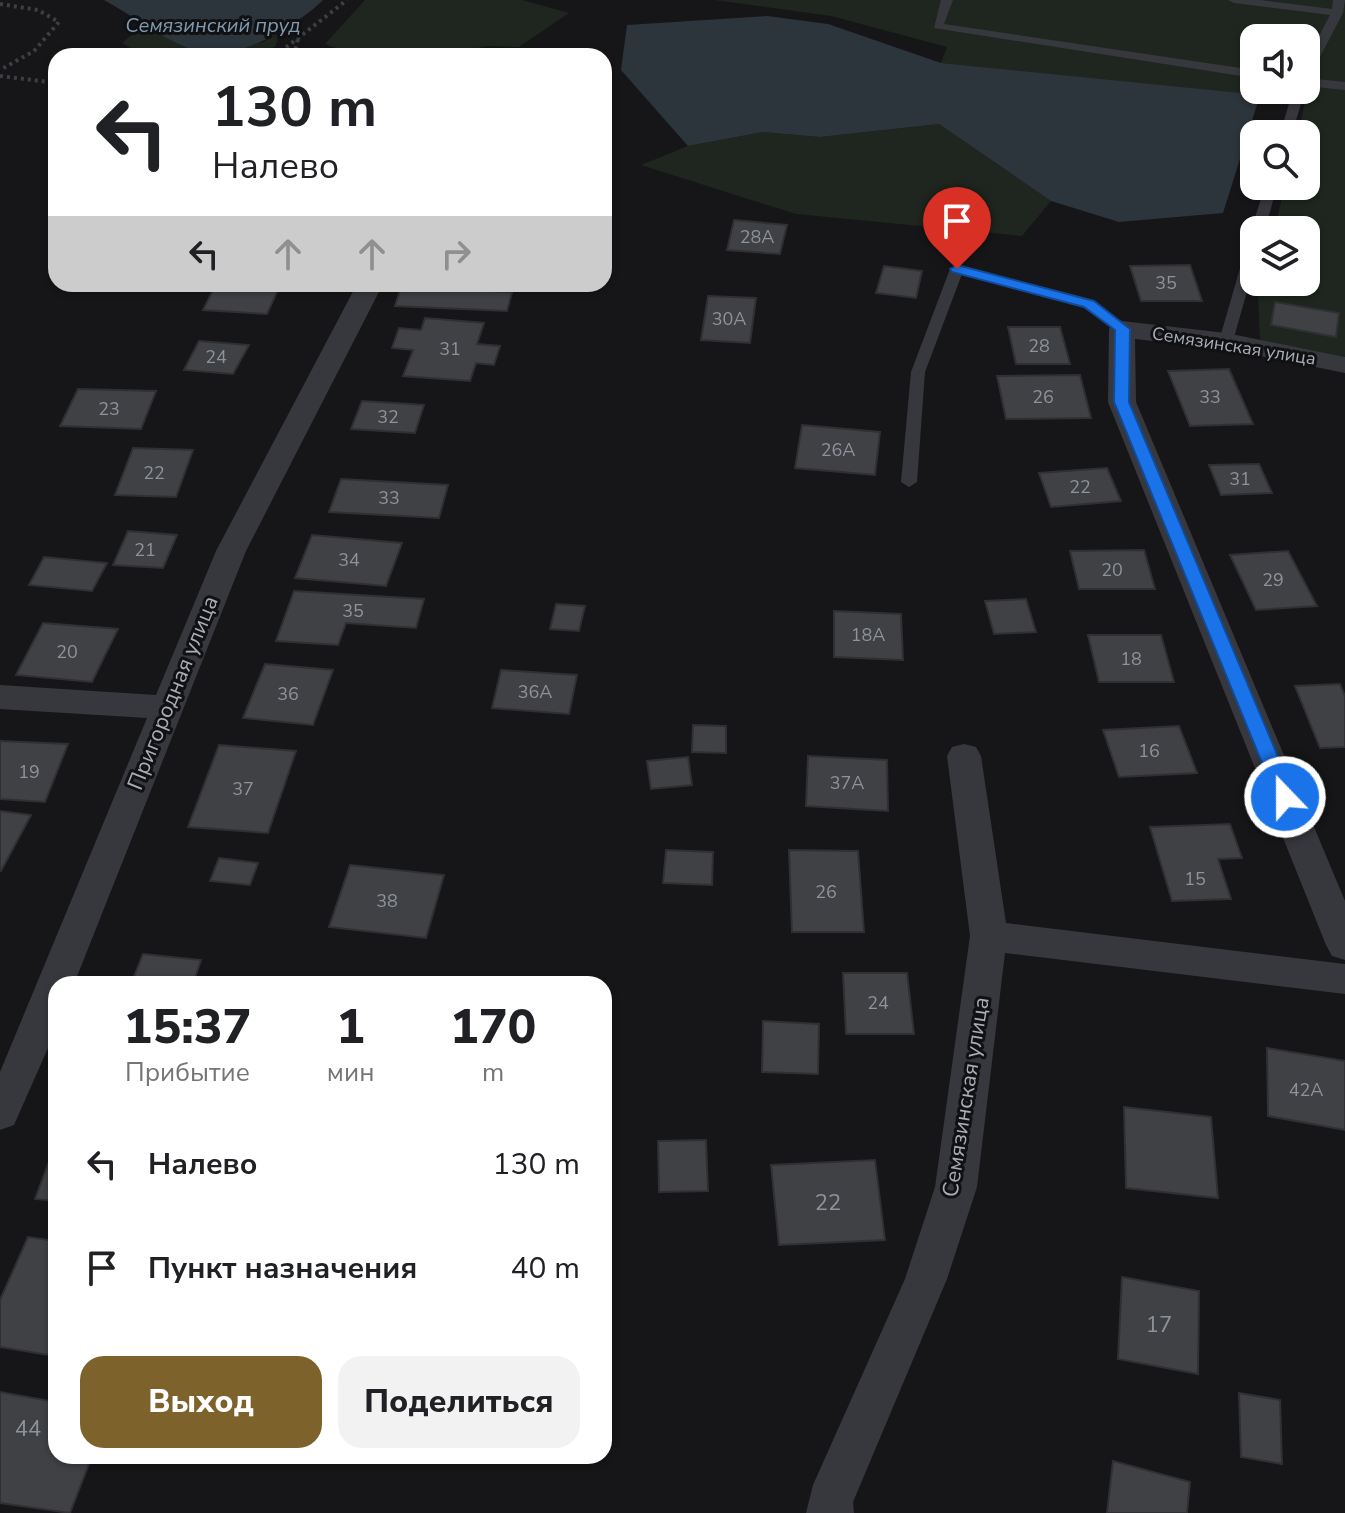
<!DOCTYPE html>
<html lang="ru">
<head>
<meta charset="utf-8">
<style>
	body { margin:0; font-family:"Nunito Sans",sans-serif; background:#f2f2f2; color:#202124; height:100vh; display:flex; flex-direction:column; font-size:30px; white-space:nowrap }
	* { box-sizing:border-box; margin:0 }
	p { font-size:26px; color:#757577 }
	.icon { flex:none; width:44px; height:44px; fill:none; stroke:currentColor; stroke-width:2; stroke-linecap:round; stroke-linejoin:round }
	.map { position:relative; flex:1; overflow:hidden }
	.details { position:absolute; left:48px; top:976px; width:564px; height:488px; display:flex; flex-direction:column; background:#fff; border-radius:24px; box-shadow:0 2px 6px #0004 }
	.details>* { flex:none }
	.banner { position:absolute; left:48px; top:48px; width:564px; height:244px; border-radius:24px; box-shadow:0 2px 6px #0004; background:#fff; color:#202124; overflow:hidden }
	.buttons { position:absolute; left:1240px; top:24px; display:grid; gap:16px }
	.buttons a { display:grid; place-items:center; width:80px; height:80px; border-radius:16px; background:#fff; box-shadow:0 2px 6px #0004; font-size:40px }
	.pin { position:absolute; display:grid; place-items:center; width:68px; height:68px; color:#fff; margin:-82px -34px; border-radius:50% 50% 50% 0; rotate:-45deg; box-shadow:0 0 8px #0007 }
	.pin .icon { rotate:45deg }
	.me { position:absolute; width:88px; margin:-44px; rotate:338deg; stroke-linejoin:round; filter:drop-shadow(0 0 6px #0008) }
	.turn { display:flex; align-items:center; gap:28px; height:168px; padding:0 32px; font-size:36px }
	.turn .icon { width:104px; height:104px; stroke-width:2.5 }
	.turn b { display:block; font-size:56px; line-height:68px }
	.lanes { display:flex; align-items:center; height:76px; padding:0 32px; background:#0003; justify-content:center; gap:40px; direction:ltr }
	.lanes .off { opacity:.35 }
	.eta { display:flex; justify-content:space-evenly; align-items:center; height:136px; text-align:center }
	.eta b { font-size:48px; font-weight:800; line-height:56px }
	.button { display:flex; gap:16px; margin-top:auto; padding:16px 32px }
	.button a { flex:1; height:92px; border-radius:24px; background:#7e622b; color:#fff; font-size:32px; font-weight:800; line-height:92px; text-align:center }
	.button a+a { background:#f2f2f2; color:#202124 }
	ul { padding:0; list-style:none }
	li { display:flex; align-items:center; gap:24px; height:104px; padding:0 32px }
	li div { flex:1 }
	li b { display:block; font-size:30px }
	li em { font-style:normal }
	.map>svg:first-child { display:block }
	.green { fill:#1e261f; fill-rule:evenodd }
	.water { fill:#2c353c }
	.building { fill:#404145; stroke:#303034; stroke-width:2 }
	.lines { fill:none; stroke-linecap:round; stroke-linejoin:round }
	.path { stroke:#3d3f44; stroke-width:4; stroke-dasharray:3 4; stroke-linecap:butt }
	.service { fill:#37383d; fill-rule:evenodd }
	.minor { fill:#37383d; fill-rule:evenodd }
	.route { fill:#1a73e8; stroke:#114b97; stroke-width:2 }
	.labels { text-anchor:middle; dominant-baseline:central; stroke-width:6; stroke-linejoin:round; paint-order:stroke }
	.number-label { font-size:18px; fill:#8e929b }
	.far-street-label { font-size:18px; fill:#a8adb8; stroke:#111113 }
	.far-water-label { font-size:20px; font-style:italic; fill:#7f9bb3; stroke:#111113 }
	.street-label { font-size:22px; fill:#a8adb8; stroke:#111113 }
	.near-number-label { font-size:22px; fill:#8e929b }
</style>
</head>
<body>
<div class="map">
<svg width="1345" height="1513" viewBox="0 0 1345 1513">
	<rect width="100%" height="100%" fill="#161618"/>
	<path class="green" d="M365 0H522L569 13 519 47 487 46 441 56H358L325 44Z
		M714 0H1345V357L1260 340 1258 297 1262 282H1306V230H1274L1285 186H1306V134H1298L1305 102 941 63 947 47 831 16ZM1254 38H1306V90H1254Z
		M145 24 165 36 261 43 278 34 276 46 257 56H143L122 43Z
		M939 124 1051 201 1022 236 796 214 641 165 688 146 763 132 820 137Z"/>
	<path class="water" d="M104 0H323C294 28 232 66 190 49 159 37 132 15 104 0Z
		M767 16 828 24 941 63 1260 95 1223 213 1119 222 1051 201 939 124 820 137 763 132 688 146 621 70 627 25Z"/>
	<path class="building" d="M734 220 787 225 780 254 727 250Z
		M1190 265 1202 301H1141L1130 266Z
		M884 266 922 271 916 298 876 293Z
		M402 284H473L471 290 512 292 507 311 395 306Z
		M215 286 278 290 267 314 203 310Z
		M708 296 756 298 750 343 701 340Z
		M1275 302 1339 313 1336 337 1271 325Z
		M425 318 484 323 477 344 500 346 494 365 476 363 470 381 403 376 413 350 392 348 399 328 421 330Z
		M1008 327H1060L1070 364H1016Z
		M199 341 249 345 233 374 184 370Z
		M1229 369 1253 424 1190 426 1168 371Z
		M1080 375 1091 418 1006 419 997 376Z
		M78 389 156 391 141 429 60 426Z
		M362 401 424 405 415 433 351 429Z
		M802 425 880 432 875 475 795 468Z
		M133 448 193 450 176 497 115 495Z
		M1259 464 1272 493 1221 495 1209 465Z
		M1107 468 1121 501 1051 507 1039 473Z
		M341 479 448 485 439 518 329 512Z
		M128 531 177 535 163 568 113 565Z
		M312 535 402 543 386 586 295 578Z
		M1144 550 1155 589H1079L1070 551Z
		M1288 551 1317 606 1256 610 1230 555Z
		M44 557 107 563 92 591 29 585Z
		M294 591 424 599 416 628 346 623 338 645 276 641Z
		M1026 599 1036 632 994 634 985 601Z
		M556 604 585 606 579 631 550 629Z
		M834 611 901 614 903 660 834 657Z
		M43 623 118 629 92 682 16 675Z
		M1088 635H1161L1174 682H1099Z
		M265 664 333 670 313 725 243 718Z
		M501 670 577 675 569 714 492 708Z
		M1340 684 1345 696V747L1320 748 1295 686Z
		M693 725 726 726V753L692 752Z
		M1179 726 1197 773 1119 777 1103 730Z
		M0 741 68 744 45 802 0 799Z
		M219 745 296 751 268 833 188 827Z
		M808 756 887 760 888 811 806 806Z
		M688 757 692 785 651 789 647 761Z
		M0 811 31 815 1 871H0Z
		M1230 824 1242 858 1218 859 1231 899 1172 901 1150 827Z
		M666 850 713 852 712 885 663 883Z
		M789 850 858 851 864 932H792Z
		M219 858 258 863 250 885 210 881Z
		M350 865 444 875 426 938 329 927Z
		M143 954 201 960 193 984H131Z
		M843 973H907L914 1034H846Z
		M763 1021 819 1024 818 1074 762 1072Z
		M1267 1048 1345 1061V1130L1268 1116Z
		M1124 1107 1211 1117 1218 1198 1126 1188Z
		M706 1140 708 1191 659 1192 658 1141Z
		M56 1143V1201L35 1199Z
		M875 1160 885 1240 779 1245 771 1165Z
		M28 1237 56 1241 55 1356 0 1347V1300Z
		M1122 1277 1199 1291 1198 1374 1118 1359Z
		M0 1392 56 1402V1456H92L70 1513 0 1503Z
		M1239 1393 1280 1400 1282 1464 1241 1457Z
		M1113 1461 1190 1482 1187 1513H1107Z"/>
	<g class="lines">
		<path class="path" d="M0 4 38 10 59 22 34 51 0 70
			M275 56 347 0
			M294 56 298 39
			M0 76 56 83"/>
		<path class="service" d="M941 0H953L944 24 1254 70V78L934 28Z
			M1228 0H1260L1332 9 1333 0H1345L1343 13 1312 72 1306 76V61L1330 15 1234 3Z
			M1306 78 1345 82V90L1306 86Z
			M1293 90H1305L1292 134H1280Z
			M1265 186H1277L1265 230H1254V233L1251 230Z
			M1254 240V267L1233 341 1231 344H1221L1219 341 1247 244Z
			M957 265 1094 301 1129 329 1127 332H1117L1084 307 962 274 925 372 917 482 909 487 901 482 911 372 950 269Z"/>
		<path class="minor" d="M357 284H383L246 551 74 984H56V1030L14 1125 0 1130V1072L147 718 0 709V685L156 695 216 551Z
			M1122 321 1226 333 1345 357V373L1226 349 1135 339 1136 402 1345 901V960L1332 956 1326 945 1108 402 1109 329 1113 323Z
			M964 744 976 747 981 756 1006 923 1345 964V994L1005 953 977 1187 947 1279 853 1502 854 1513H806L813 1485 905 1279 935 1187 970 936 947 756 952 747Z"/>
	</g>
	<path class="route" d="M957 265 1094 301 1130 329 1129 402 1295 797 1292 802H1279L1276 797 1114 402 1115 330 1084 307 952 272 950 269Z"/>
	<g class="labels">
		<g class="number-label">
			<text x="757" y="237">28А</text>
			<text x="1166" y="283">35</text>
			<text x="729" y="319">30А</text>
			<text x="1039" y="346">28</text>
			<text x="450" y="349">31</text>
			<text x="216" y="357">24</text>
			<text x="1043" y="397">26</text>
			<text x="1210" y="397">33</text>
			<text x="109" y="409">23</text>
			<text x="388" y="417">32</text>
			<text x="838" y="450">26А</text>
			<text x="154" y="473">22</text>
			<text x="1240" y="479">31</text>
			<text x="1080" y="487">22</text>
			<text x="389" y="498">33</text>
			<text x="145" y="550">21</text>
			<text x="349" y="560">34</text>
			<text x="1112" y="570">20</text>
			<text x="1273" y="580">29</text>
			<text x="353" y="611">35</text>
			<text x="868" y="635">18А</text>
			<text x="67" y="652">20</text>
			<text x="1131" y="659">18</text>
			<text x="535" y="692">36А</text>
			<text x="288" y="694">36</text>
			<text x="1149" y="751">16</text>
			<text x="29" y="772">19</text>
			<text x="847" y="783">37А</text>
			<text x="243" y="789">37</text>
			<text x="1195" y="879">15</text>
			<text x="826" y="892">26</text>
			<text x="387" y="901">38</text>
			<text x="878" y="1003">24</text>
			<text x="1306" y="1090">42А</text>
		</g>
		<g class="far-street-label">
			<text transform="translate(1234 346) rotate(9)">Семязинская улица</text>
		</g>
		<g class="far-water-label">
			<text x="213" y="25">Семязинский пруд</text>
		</g>
		<g class="street-label">
			<text transform="translate(173 693) rotate(-68)">Пригородная улица</text>
			<text transform="translate(966 1097) rotate(-81)">Семязинская улица</text>
		</g>
		<g class="near-number-label">
			<text x="828" y="1203">22</text>
			<text x="1159" y="1325">17</text>
			<text x="28" y="1429">44</text>
		</g>
	</g>
</svg>
<div class="buttons">
<a><svg class="icon" aria-label="sound" viewBox="0 0 24 24"><path d="M4 9h4l5-4v14l-5-4H4zM17 9q2 3 0 6"/></svg></a>
<a><svg class="icon" aria-label="search" viewBox="0 0 24 24"><circle cx="10" cy="10" r="6"/><path d="M15 15l6 6"/></svg></a>
<a><svg class="icon" aria-label="layers" viewBox="0 0 24 24"><path d="M12 4l9 5-9 5-9-5zM3 14l9 5 9-5"/></svg></a>
</div>
<div class="pin" style="left:957px;top:269px;background:#d93025"><svg class="icon" aria-label="arrive" viewBox="0 0 24 24"><path d="M6 21V4h12l-3 4 3 4H6"/></svg></div>
<svg class="me" style="left:1285px;top:797px" viewBox="-20 -20 40 40"><circle r="17" fill="#1a73e8" stroke="#fff" stroke-width="3"/><path d="M0-11L8 9 0 5-8 9z" fill="#fff"/></svg>
<div class="banner">
<div class="turn"><svg class="icon" aria-label="left" viewBox="0 0 24 24"><path d="M17 20v-9H6M10 6l-5 5 5 5"/></svg><div><b>130 m</b>Налево</div></div>
<div class="lanes"><svg class="icon" aria-label="left" viewBox="0 0 24 24"><path d="M17 20v-9H6M10 6l-5 5 5 5"/></svg><svg class="icon off" aria-label="ahead" viewBox="0 0 24 24"><path d="M12 20V5M6 11l6-6 6 6"/></svg><svg class="icon off" aria-label="ahead" viewBox="0 0 24 24"><path d="M12 20V5M6 11l6-6 6 6"/></svg><svg class="icon off" aria-label="right" viewBox="0 0 24 24"><path d="M7 20v-9h11M14 6l5 5-5 5"/></svg></div>
</div>
<section class="details">
<div class="eta">
<div><b>15:37</b><p>Прибытие</p></div>
<div><b>1</b><p>мин</p></div>
<div><b>170</b><p>m</p></div>
</div>
<ul>
<li><svg class="icon" aria-label="left" viewBox="0 0 24 24"><path d="M17 20v-9H6M10 6l-5 5 5 5"/></svg><div><b>Налево</b></div><em>130 m</em></li>
<li><svg class="icon" aria-label="arrive" viewBox="0 0 24 24"><path d="M6 21V4h12l-3 4 3 4H6"/></svg><div><b>Пункт назначения</b></div><em>40 m</em></li>
</ul>
<div class="button"><a>Выход</a><a>Поделиться</a></div>
</section>
</div>
</body>
</html>
